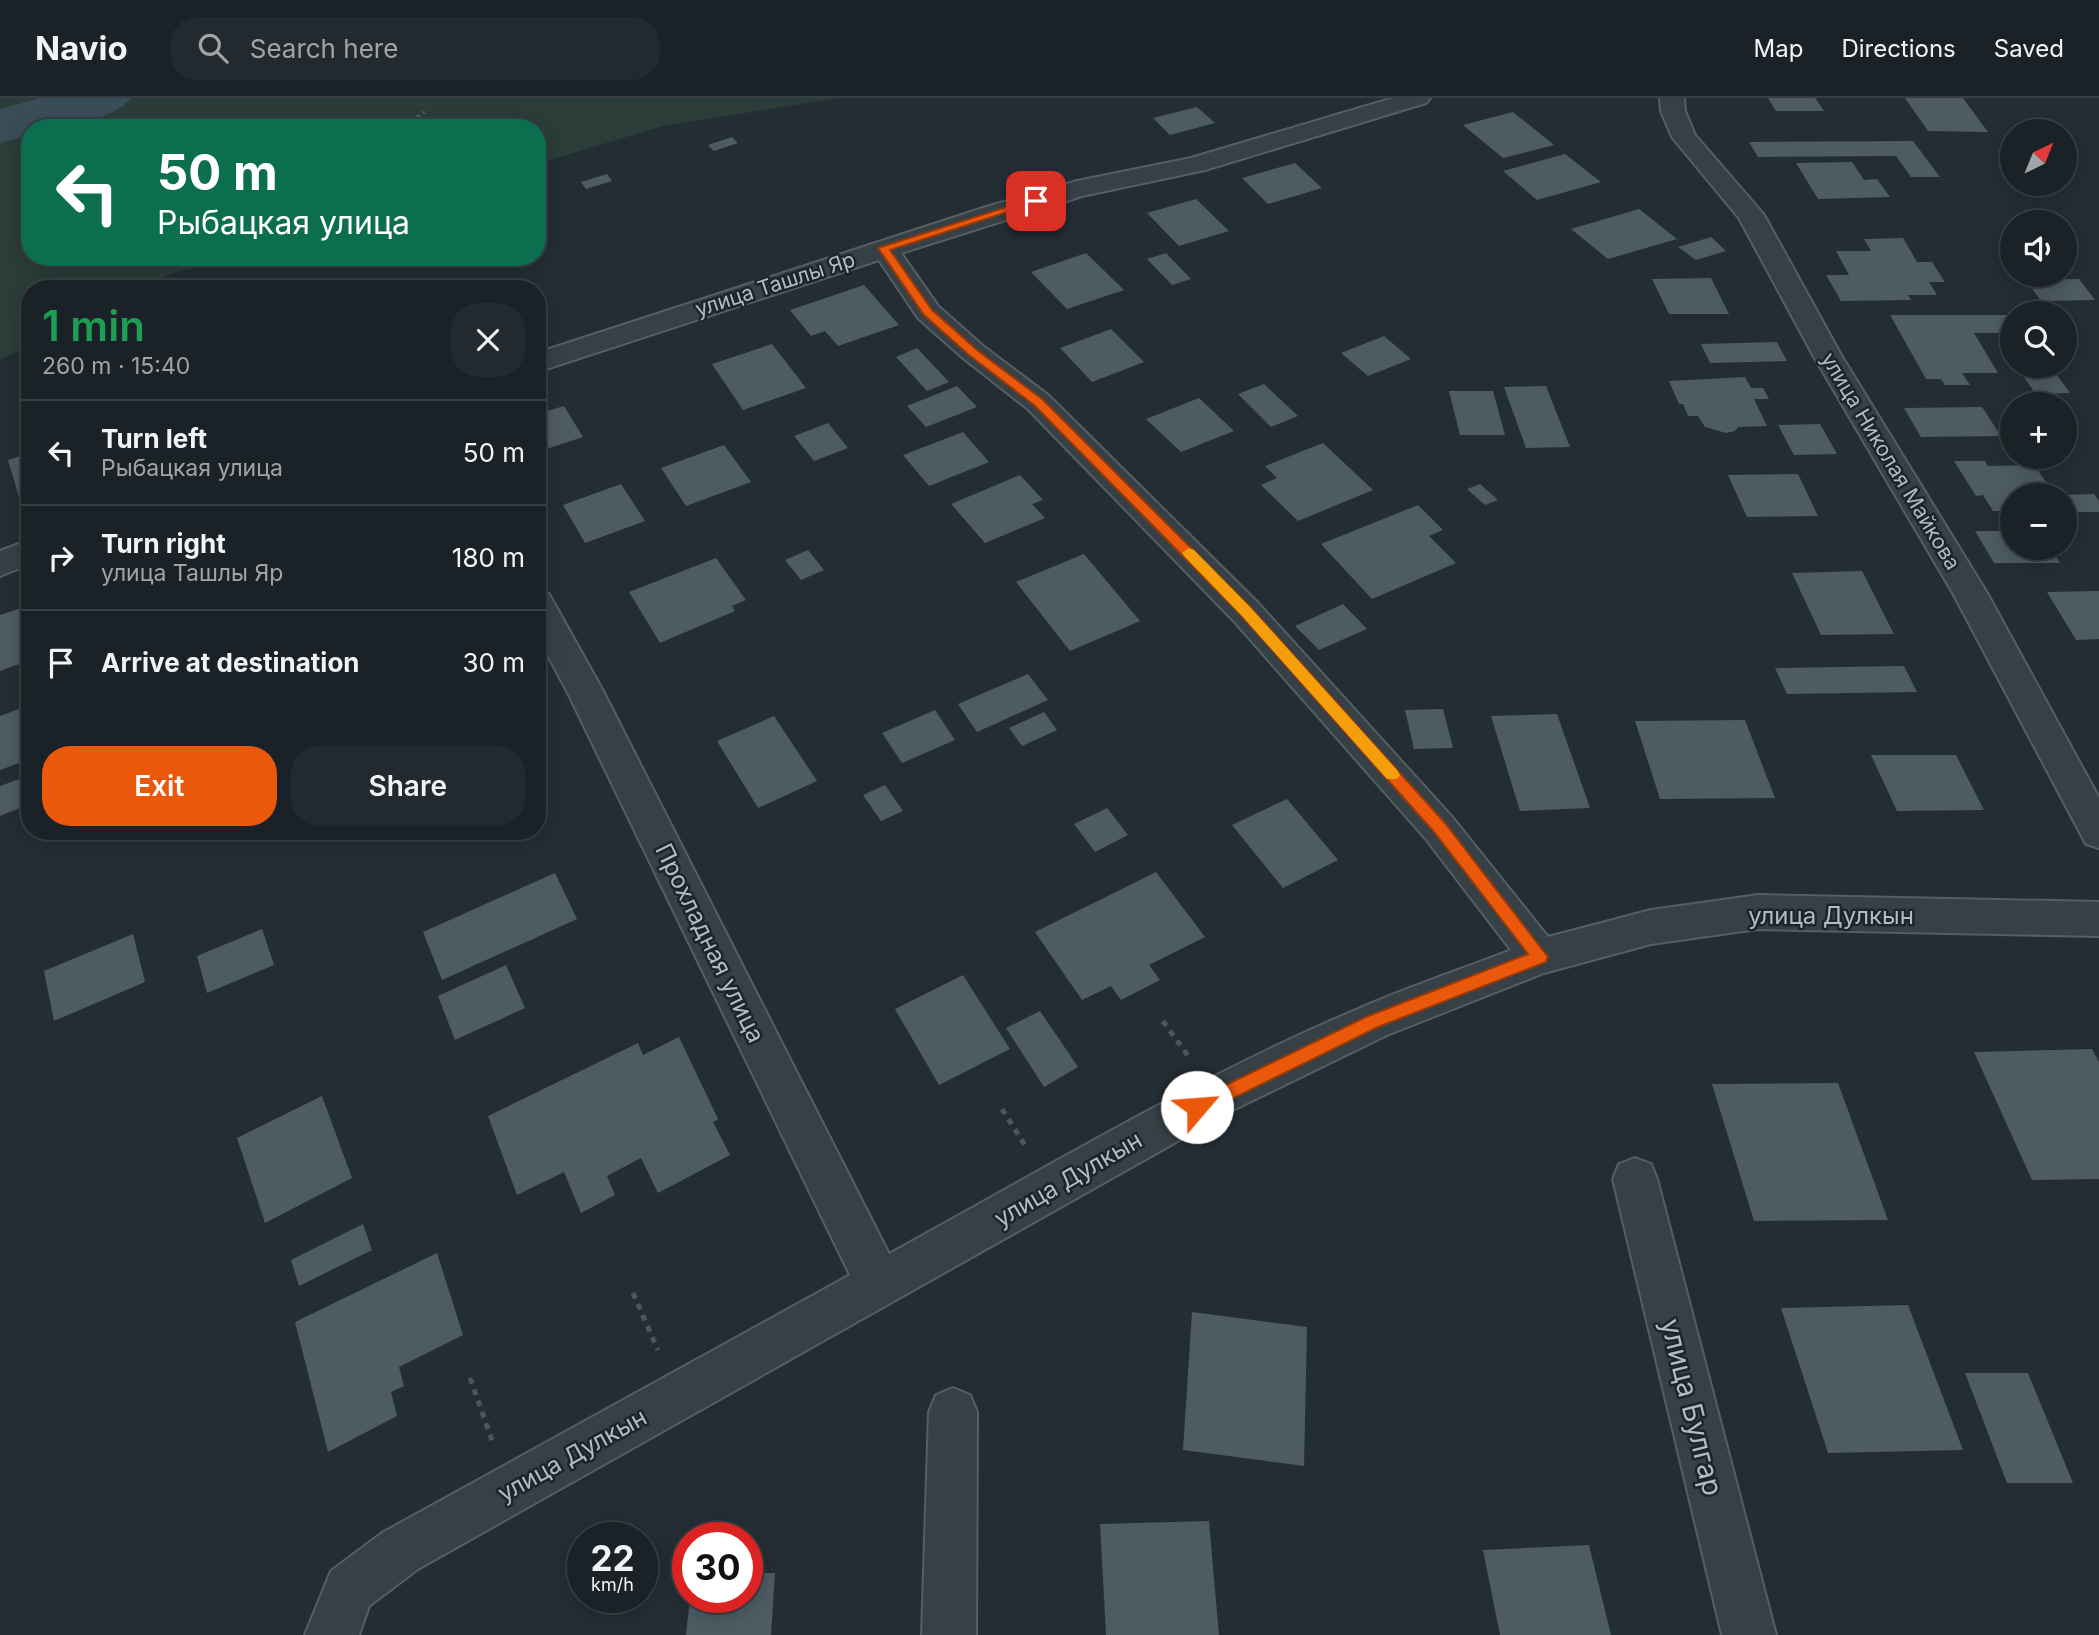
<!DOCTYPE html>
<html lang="en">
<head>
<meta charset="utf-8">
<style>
	body { margin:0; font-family:Inter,sans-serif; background:#232a2f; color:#f1f3f6; height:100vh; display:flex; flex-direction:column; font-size:26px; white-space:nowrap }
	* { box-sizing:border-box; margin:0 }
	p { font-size:23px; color:#9fa4a7 }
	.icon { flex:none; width:38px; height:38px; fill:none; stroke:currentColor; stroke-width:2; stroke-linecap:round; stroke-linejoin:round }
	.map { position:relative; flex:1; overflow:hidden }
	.sheet { position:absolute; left:21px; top:182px; width:525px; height:560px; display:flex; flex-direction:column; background:#1a2227; border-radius:28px; box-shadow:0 4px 18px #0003,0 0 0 2px #383f44 }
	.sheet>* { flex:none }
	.guide { position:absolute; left:21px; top:21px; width:525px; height:147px; border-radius:28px; box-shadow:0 4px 18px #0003,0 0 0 2px #383f44; background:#0b6e4f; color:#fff; overflow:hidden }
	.needle { width:46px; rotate:43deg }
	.buttons { position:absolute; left:2000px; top:21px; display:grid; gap:14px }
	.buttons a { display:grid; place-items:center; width:77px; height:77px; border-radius:50%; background:#1a2227; box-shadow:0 4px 18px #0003,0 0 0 2px #383f44; font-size:35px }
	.speed { position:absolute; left:567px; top:1424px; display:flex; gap:14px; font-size:35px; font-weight:700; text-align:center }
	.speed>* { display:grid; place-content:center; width:91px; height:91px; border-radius:50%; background:#1a2227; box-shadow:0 4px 18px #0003,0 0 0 2px #383f44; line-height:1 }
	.speed small { font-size:18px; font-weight:400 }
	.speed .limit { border:10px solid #d22; background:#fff; color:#111 }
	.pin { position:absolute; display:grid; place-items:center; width:60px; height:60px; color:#fff; margin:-30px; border-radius:14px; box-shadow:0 4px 10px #0006 }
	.me { position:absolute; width:77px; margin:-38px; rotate:63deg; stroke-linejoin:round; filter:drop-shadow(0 0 5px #0008) }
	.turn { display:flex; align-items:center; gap:24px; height:147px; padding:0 21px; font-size:32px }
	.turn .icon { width:91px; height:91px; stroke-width:2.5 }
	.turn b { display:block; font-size:49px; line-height:60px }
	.round { display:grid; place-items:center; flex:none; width:74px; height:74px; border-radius:28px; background:#232a2f }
	.summary { display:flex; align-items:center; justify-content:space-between; height:119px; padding:0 21px }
	h1 { font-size:42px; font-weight:600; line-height:52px; color:#1e9e55 }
	.button { display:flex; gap:14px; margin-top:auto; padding:14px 21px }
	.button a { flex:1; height:80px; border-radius:28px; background:#ea580c; color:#fff; font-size:28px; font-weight:600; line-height:80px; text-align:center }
	.button a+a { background:#232a2f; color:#f1f3f6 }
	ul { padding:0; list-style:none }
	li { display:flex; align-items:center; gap:21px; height:105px; padding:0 21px; border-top:2px solid #383f44 }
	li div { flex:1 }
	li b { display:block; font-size:26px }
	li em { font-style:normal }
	header { display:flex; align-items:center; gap:42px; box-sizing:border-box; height:98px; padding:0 35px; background:#1a2227; border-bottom:2px solid #383f44 }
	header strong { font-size:33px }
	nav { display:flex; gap:38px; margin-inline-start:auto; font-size:24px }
	.search { width:490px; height:63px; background:#232a2f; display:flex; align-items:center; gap:18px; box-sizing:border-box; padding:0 24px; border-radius:28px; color:#9fa4a7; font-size:26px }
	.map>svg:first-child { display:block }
	.green { fill:#2b3d38 }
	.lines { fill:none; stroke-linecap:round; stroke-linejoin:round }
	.river { fill:#394d59; fill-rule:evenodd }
	.building { fill:#4e5b63 }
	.lane-casing { stroke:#545e63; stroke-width:3 }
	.street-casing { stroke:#545e63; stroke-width:4 }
	.path-far1 { stroke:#495958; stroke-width:3.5; stroke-dasharray:3.5 3.5; stroke-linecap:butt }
	.path { stroke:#495958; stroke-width:5; stroke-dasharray:6 6; stroke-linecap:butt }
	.lane { fill:#364045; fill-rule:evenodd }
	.street { fill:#364045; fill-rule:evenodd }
	.route { fill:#ea580c; stroke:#983908; stroke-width:2 }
	.slow { fill:#f59e0b }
	.labels { text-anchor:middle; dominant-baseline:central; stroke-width:5; stroke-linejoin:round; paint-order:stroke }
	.far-street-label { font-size:21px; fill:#b1bbc2; stroke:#1b252a }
	.street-label { font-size:24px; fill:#b1bbc2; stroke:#1b252a }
	.near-street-label { font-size:28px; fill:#b1bbc2; stroke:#1b252a }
</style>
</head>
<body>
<header>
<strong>Navio</strong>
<div class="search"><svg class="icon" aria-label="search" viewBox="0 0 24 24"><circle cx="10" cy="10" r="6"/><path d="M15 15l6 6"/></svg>Search here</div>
<nav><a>Map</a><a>Directions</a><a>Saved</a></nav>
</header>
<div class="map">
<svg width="2099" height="1537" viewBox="0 0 2099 1537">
	<rect width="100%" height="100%" fill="#232e34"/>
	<path class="green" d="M0 0H839L663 28 537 66V30H30V159H226L168 177 140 191H30V247L0 262Z"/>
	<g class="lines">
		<path class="river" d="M40 0H131C114 23 58 30 30 30V37L0 45V11Z"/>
	</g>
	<path class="building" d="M1768 0H1815L1824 13H1776Z
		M1905 0H1963L1988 34 1928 33Z
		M1197 9 1215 25 1170 37 1153 20Z
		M1513 14 1554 47 1503 60 1463 27Z
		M732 39 738 45 714 53 708 47Z
		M1913 43 1940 79H1911L1896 58 1758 59 1749 44Z
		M1565 56 1601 84 1537 102 1503 73Z
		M1852 64 1864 82 1877 81 1890 99 1818 101 1796 65Z
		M1295 65 1322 90 1268 106 1242 80Z
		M607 76 612 83 586 91 581 84Z
		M1196 101 1229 133 1179 148 1147 115Z
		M1639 111 1677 141 1608 161 1571 131Z
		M1711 139 1726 153 1696 162 1678 149Z
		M1903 140 1917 164H1932L1945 184H1929L1937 197H1908L1911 202 1841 203 1826 177H1849L1836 153H1871L1864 141Z
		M1086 155 1124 192 1067 211 1031 174Z
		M1166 155 1191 181 1172 187 1147 161Z
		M1711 180 1729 216H1669L1652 181Z
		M2079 181 2095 202 2041 203 2026 182Z
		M864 187 899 227 838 248 825 233 811 238 790 212Z
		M1890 217H2012V235H1974L1998 275H1962L1970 287H1945L1941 281H1926Z
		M1111 231 1144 264 1092 284 1060 250Z
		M1384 238 1411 261 1368 278 1341 255Z
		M1777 244 1787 263 1710 265 1701 246Z
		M772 246 806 290 743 312 712 266Z
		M917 250 949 284 927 293 896 259Z
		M2054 273 2070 295 2036 296 2020 274Z
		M1745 279 1751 290H1763L1769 301H1754L1767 328 1738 329 1735 333 1726 335 1705 329 1698 318H1688L1683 306H1679L1669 283Z
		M1264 286 1298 318 1271 329 1238 296Z
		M957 288 977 309 926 329 907 308Z
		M1546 288 1570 349 1526 350 1504 289Z
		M1449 293H1493L1505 337H1460Z
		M1199 300 1234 333 1181 354 1146 321Z
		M564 308 583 339 537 354V316Z
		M1982 309 2001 338 1921 339 1904 310Z
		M828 325 848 350 814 363 794 338Z
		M1820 326 1837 356 1794 357 1778 327Z
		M963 334 989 364 929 388 903 357Z
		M1323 345 1373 392 1298 423 1261 387 1277 380 1265 368Z
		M724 347 751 384 686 408 661 370Z
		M30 355V403L21 406 8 362Z
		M1954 363H1985L1988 368 2034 367 2055 397H2012V413H1993L1983 397 1976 398Z
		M1798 376 1818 418 1747 419 1728 377Z
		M1020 377 1043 402 1032 406 1045 420 985 445 951 406Z
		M621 386 645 423 585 445 563 407Z
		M1480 386 1498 402 1485 407 1467 391Z
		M2094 396 2099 403V414H2074L2065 401V397Z
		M1418 407 1443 432 1429 438 1456 465 1372 501 1321 446Z
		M1975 433H2012V450H2051L2060 465H1994Z
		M808 452 824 472 801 482 785 462Z
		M1084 456 1140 523 1070 553 1016 484Z
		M716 460 746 502 732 508 735 513 660 545 629 494Z
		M1862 473 1894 536 1821 537 1792 475Z
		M2099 493V541L2076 542 2047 494Z
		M1343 506 1367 531 1319 552 1295 528Z
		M30 507V562L0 573V517Z
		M1904 568 1917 594 1787 596 1775 570Z
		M1028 576 1048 602 977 634 958 606Z
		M30 607V661L0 672V618Z
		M1443 611 1453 650 1414 651 1405 612Z
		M935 612 955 642 902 665 882 635Z
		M1044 614 1057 632 1022 648 1009 630Z
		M1557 616 1590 710 1520 713 1491 618Z
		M774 618 817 683 758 710 717 643Z
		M1745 622 1775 700 1660 701 1635 623Z
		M1871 657H1956L1984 712 1897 713Z
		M30 677V706L0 718V688Z
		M885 687 903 713 881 723 863 697Z
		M1287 701 1338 762 1283 790 1232 727Z
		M1107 710 1128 737 1095 754 1074 726Z
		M1156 774 1205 839 1149 867 1160 882 1121 902 1111 888 1082 902 1035 834Z
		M555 775 577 821 442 882 423 834Z
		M262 831 274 867 207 895 197 858Z
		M133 836 145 884 54 923 44 873Z
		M506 867 525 910 455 942 438 898Z
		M963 877 1010 951 939 987 895 911Z
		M1040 913 1078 969 1044 989 1006 930Z
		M679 939 718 1021 713 1024 730 1057 658 1095 641 1060 607 1078 615 1097 581 1115 564 1074 517 1097 488 1018 638 945 643 957Z
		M2092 951 2099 964V1081L2032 1082 1974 954Z
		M1838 985 1888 1122 1754 1123 1712 986Z
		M322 998 352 1080 265 1125 237 1040Z
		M363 1126 372 1152 299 1188 291 1162Z
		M437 1155 463 1237 399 1269 404 1288 391 1294 397 1318 328 1354 295 1224Z
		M1908 1207 1963 1352 1828 1355 1781 1210Z
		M1192 1214 1307 1229 1304 1368 1183 1352Z
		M1965 1275H2028L2073 1385H2007Z
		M1209 1423 1219 1537H1106L1100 1426Z
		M1589 1447 1611 1537H1500L1483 1452Z
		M747 1475H775L771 1537H686L690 1500H747Z"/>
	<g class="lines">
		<g class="lane-casing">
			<path id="lane" d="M348 184 353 185 357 191H324L326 188Z"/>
		</g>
		<g class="street-casing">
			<path id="street" d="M1393 0H1430L1426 5 1205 72 1082 98 901 155 938 208 983 248 1048 297 1258 505 1452 719 1548 839 1651 812 1758 797 2099 804V838L1758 831 1651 846 1544 875 1387 937 1233 1012 418 1471 369 1508 359 1537H305L331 1473 382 1435 850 1177 567 593 537 537V493L549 496 603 593 889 1156C1043 1072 1195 980 1358 911 1408 889 1460 872 1511 852L1426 741 1234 523 1028 311 963 260 918 220 879 162 537 274V255L986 109 1077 83 1191 60Z
				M1660 0H1684L1685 13 1695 37 1764 117 1841 257 1987 495 2099 700V750L2086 746 1954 497 1813 257 1739 120 1672 39 1661 13Z
				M30 442V466L0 478V453Z
				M1635 1060 1651 1066 1657 1081 1776 1537H1722L1613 1081 1619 1066Z
				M953 1290 970 1297 977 1314 976 1537H922L929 1314 936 1297Z"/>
		</g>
		<path class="path-far1" d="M399 30 425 14"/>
		<path class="path" d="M1163 923 1191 962
			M1002 1011 1026 1049
			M633 1195 658 1252
			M470 1280 493 1345"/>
		<use href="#lane" class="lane"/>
		<use href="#street" class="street"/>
	</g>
	<path class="route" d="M1032 101 1041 103 890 152 932 212 977 252 1042 301 1251 510 1445 725 1548 859 1546 864 1378 929 1197 1018 1191 1015 1188 1009 1191 1004 1366 919 1528 856 1434 734 1241 517 1034 307 969 257 924 217 878 150Z"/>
	<path class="slow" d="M1189 450 1194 452 1251 510 1397 672 1400 677 1397 681H1387L1241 517 1184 458 1182 455Z"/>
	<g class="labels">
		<g class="far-street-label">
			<text transform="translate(775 186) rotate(-18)">улица Ташлы Яр</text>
			<text transform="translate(1891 363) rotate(59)">улица Николая Майкова</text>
		</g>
		<g class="street-label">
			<text x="1831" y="817">улица Дулкын</text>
			<text transform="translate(710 845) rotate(64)">Прохладная улица</text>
			<text transform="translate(1068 1081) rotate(-30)">улица Дулкын</text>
			<text transform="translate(572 1357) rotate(-29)">улица Дулкын</text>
		</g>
		<g class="near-street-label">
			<text transform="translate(1692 1309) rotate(76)">улица Булгар</text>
		</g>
	</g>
</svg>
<div class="buttons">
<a><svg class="needle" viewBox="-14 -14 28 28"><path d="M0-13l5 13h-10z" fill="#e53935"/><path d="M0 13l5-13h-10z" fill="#9fa4a7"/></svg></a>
<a><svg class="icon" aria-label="sound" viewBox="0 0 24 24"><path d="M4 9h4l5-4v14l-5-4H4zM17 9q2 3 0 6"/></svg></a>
<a><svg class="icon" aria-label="search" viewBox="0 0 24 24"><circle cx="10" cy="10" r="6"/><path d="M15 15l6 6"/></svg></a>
<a>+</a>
<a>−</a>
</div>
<div class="speed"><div>22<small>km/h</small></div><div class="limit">30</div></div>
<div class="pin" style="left:1036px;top:103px;background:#d93025"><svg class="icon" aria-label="arrive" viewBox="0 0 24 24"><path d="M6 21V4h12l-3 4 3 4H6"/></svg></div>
<svg class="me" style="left:1197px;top:1009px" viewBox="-20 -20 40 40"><circle r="19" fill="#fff"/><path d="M0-13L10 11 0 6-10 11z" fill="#ea580c"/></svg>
<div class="guide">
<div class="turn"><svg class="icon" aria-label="left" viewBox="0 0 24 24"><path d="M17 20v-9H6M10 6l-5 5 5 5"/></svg><div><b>50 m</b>Рыбацкая улица</div></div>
</div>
<section class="sheet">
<div class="summary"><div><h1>1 min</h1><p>260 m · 15:40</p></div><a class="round"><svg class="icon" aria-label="close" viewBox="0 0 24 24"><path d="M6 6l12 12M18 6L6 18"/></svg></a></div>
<ul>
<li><svg class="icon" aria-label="left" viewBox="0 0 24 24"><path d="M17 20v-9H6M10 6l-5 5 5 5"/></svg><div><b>Turn left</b><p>Рыбацкая улица</p></div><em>50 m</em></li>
<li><svg class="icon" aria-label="right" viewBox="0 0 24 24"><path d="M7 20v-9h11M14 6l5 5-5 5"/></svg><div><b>Turn right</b><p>улица Ташлы Яр</p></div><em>180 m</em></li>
<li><svg class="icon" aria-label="arrive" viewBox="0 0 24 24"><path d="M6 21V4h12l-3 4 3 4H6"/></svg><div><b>Arrive at destination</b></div><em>30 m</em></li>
</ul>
<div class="button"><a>Exit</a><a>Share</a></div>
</section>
</div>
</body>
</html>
